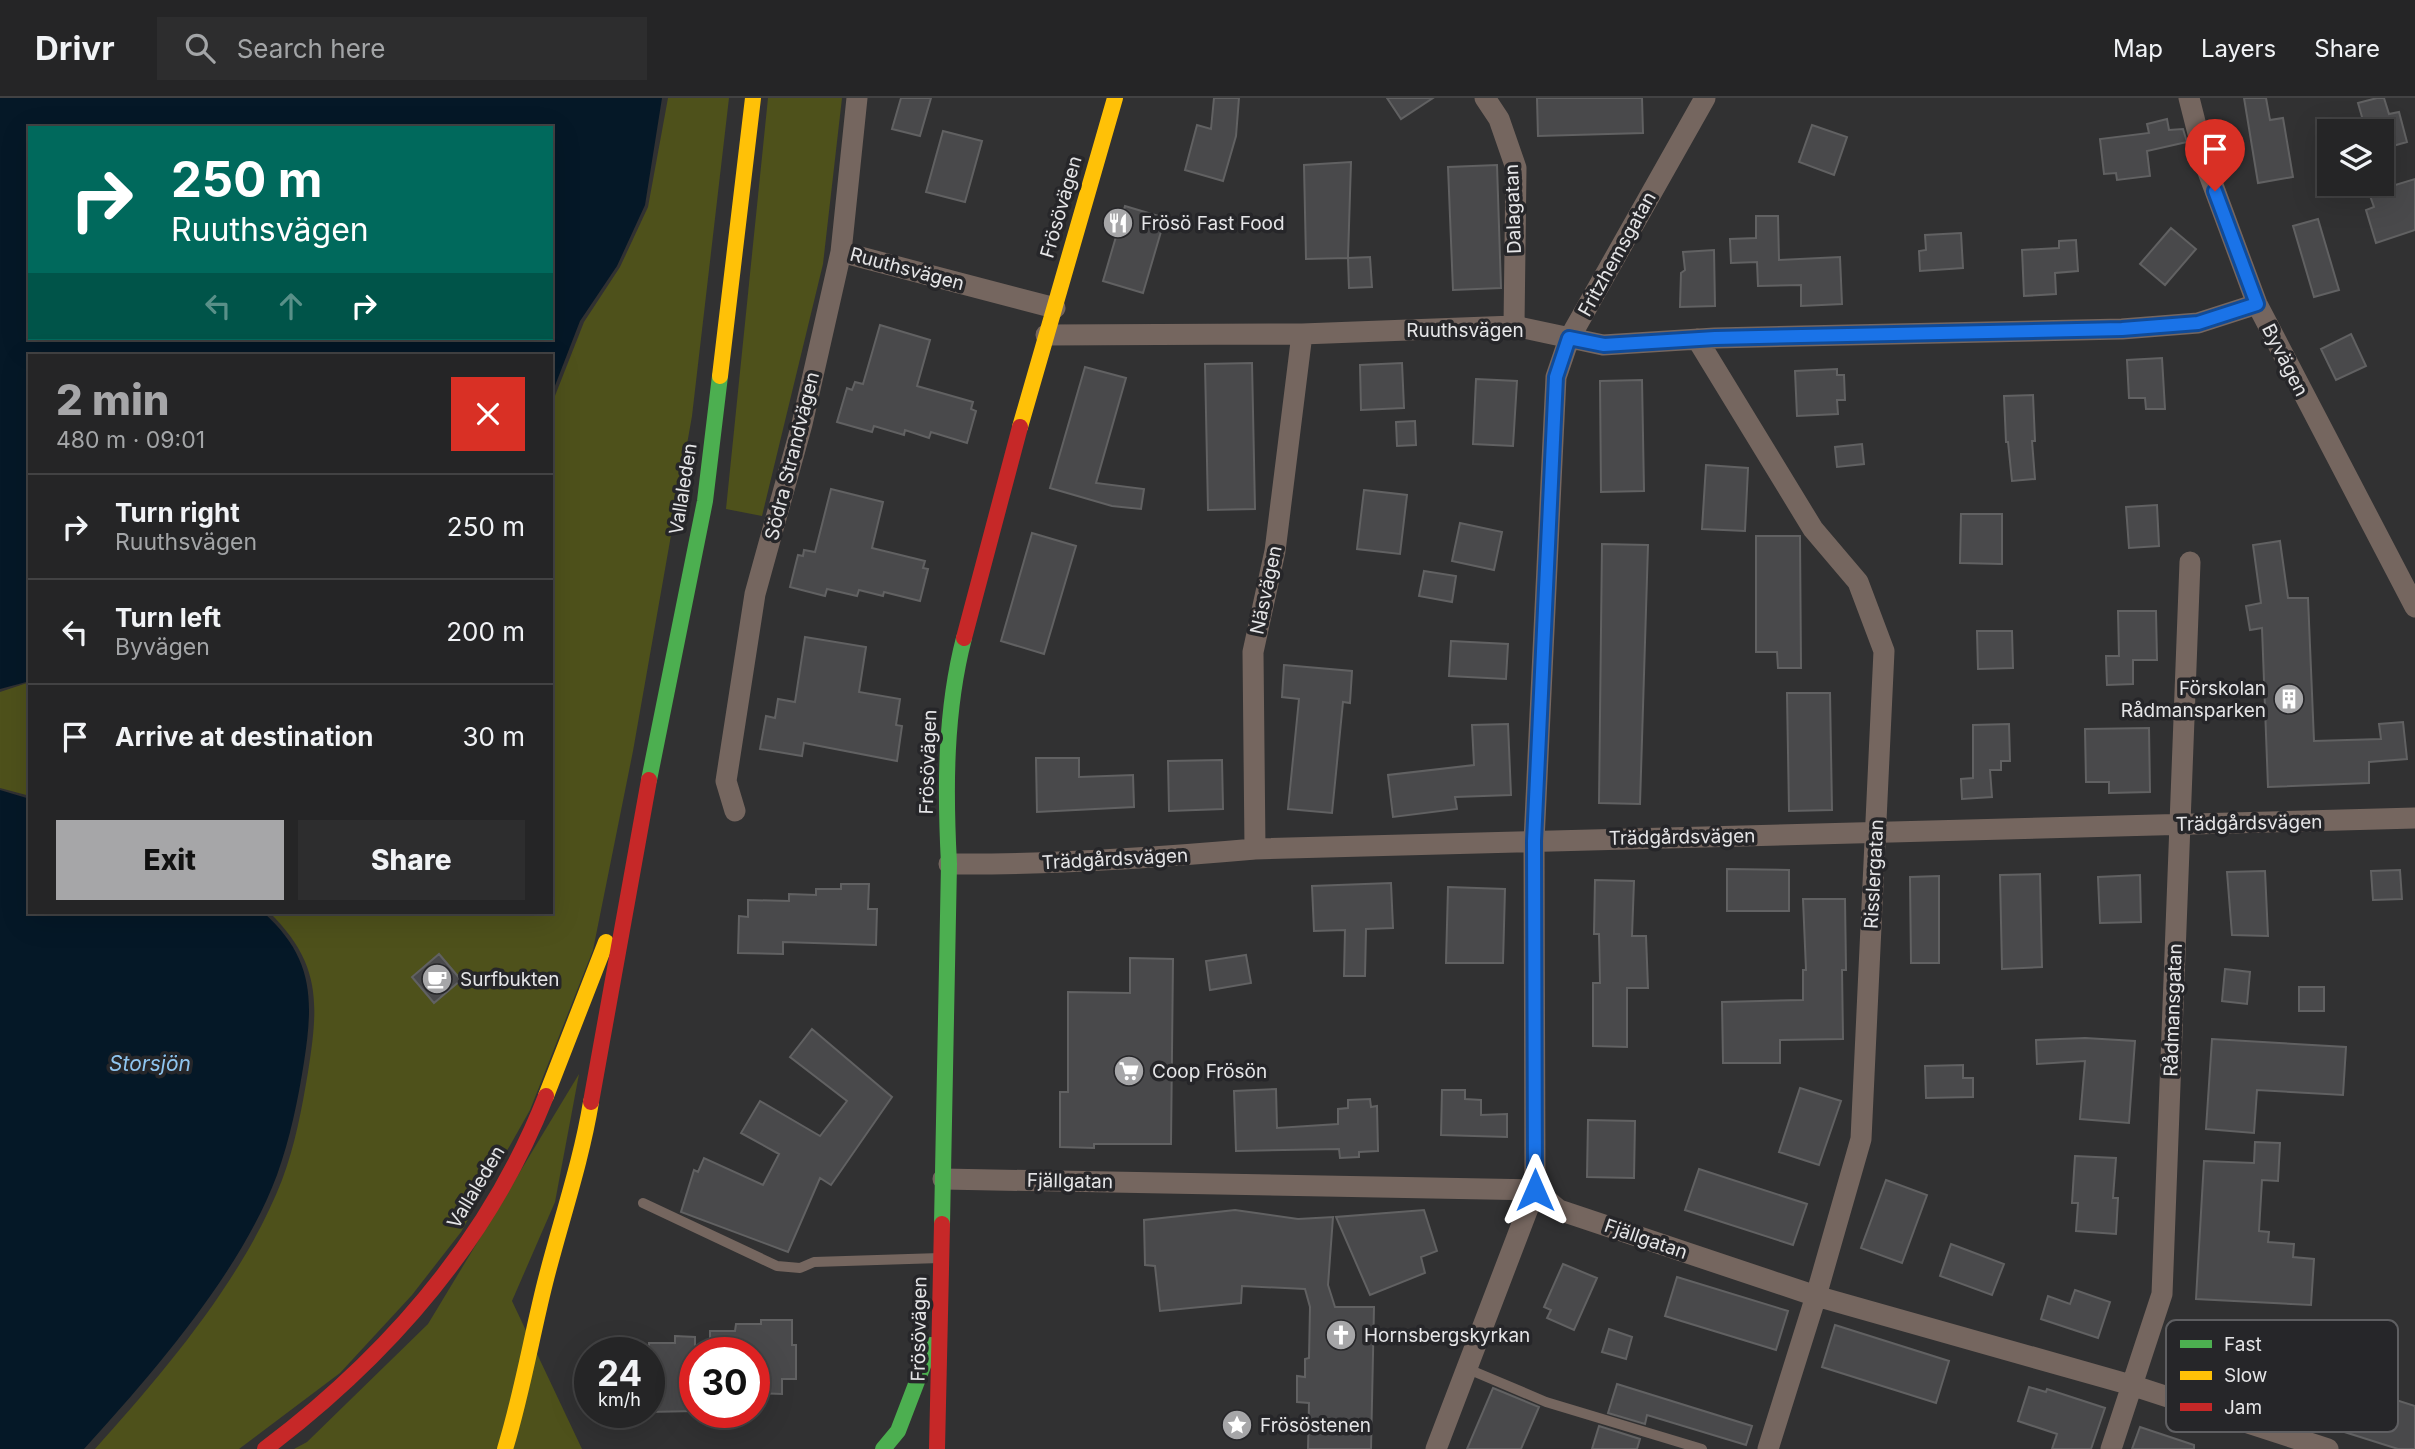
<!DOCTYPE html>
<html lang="en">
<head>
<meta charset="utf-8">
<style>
	body { margin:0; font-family:Inter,sans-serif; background:#2d2d2e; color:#f1f3f6; height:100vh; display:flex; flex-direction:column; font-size:26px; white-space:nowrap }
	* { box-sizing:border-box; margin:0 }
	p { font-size:23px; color:#a3a5a7 }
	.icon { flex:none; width:38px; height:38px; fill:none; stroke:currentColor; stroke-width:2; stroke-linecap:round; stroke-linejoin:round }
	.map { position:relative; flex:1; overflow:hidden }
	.side { position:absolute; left:28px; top:256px; width:525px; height:560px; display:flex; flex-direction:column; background:#252526; border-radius:0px; box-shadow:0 7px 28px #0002,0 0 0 2px #424243 }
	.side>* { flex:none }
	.hud { position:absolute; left:28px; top:28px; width:525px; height:214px; border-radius:0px; box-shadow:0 7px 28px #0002,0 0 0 2px #424243; background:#00695c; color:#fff; overflow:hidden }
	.fabs { position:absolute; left:2317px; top:21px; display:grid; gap:14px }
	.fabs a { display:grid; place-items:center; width:77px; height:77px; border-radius:0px; background:#252526; box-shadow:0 7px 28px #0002,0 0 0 2px #424243; font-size:35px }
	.speed { position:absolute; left:574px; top:1239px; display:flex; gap:14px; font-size:35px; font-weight:700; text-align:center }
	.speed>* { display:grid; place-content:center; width:91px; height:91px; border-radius:50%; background:#252526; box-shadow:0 7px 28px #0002,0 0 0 2px #424243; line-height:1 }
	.speed small { font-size:18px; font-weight:400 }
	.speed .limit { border:10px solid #d22; background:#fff; color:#111 }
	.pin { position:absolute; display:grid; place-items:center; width:60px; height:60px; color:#fff; margin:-72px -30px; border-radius:50% 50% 50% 0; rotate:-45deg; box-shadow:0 0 7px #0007 }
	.pin .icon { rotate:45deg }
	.me { position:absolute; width:77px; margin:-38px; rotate:0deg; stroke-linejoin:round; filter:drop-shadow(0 0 5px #0008) }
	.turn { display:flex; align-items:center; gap:24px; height:147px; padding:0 28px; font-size:32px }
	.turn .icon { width:91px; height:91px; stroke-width:2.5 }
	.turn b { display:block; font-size:49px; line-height:60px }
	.lanes { display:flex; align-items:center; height:66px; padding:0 28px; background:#0003; justify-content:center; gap:35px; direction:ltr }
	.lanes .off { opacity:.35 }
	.round { display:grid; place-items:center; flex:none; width:74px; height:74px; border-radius:0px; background:#2d2d2e }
	.summary { display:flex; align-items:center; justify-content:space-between; height:119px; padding:0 28px }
	h1 { font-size:42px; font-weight:800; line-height:52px; color:#a6a6a8 }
	.button { display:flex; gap:14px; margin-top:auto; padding:14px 28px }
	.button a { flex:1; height:80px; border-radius:0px; background:#a6a6a8; color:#111; font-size:28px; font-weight:800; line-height:80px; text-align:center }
	.button a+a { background:#2d2d2e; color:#f1f3f6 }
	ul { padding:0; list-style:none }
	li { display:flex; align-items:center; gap:21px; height:105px; padding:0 28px; border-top:2px solid #424243 }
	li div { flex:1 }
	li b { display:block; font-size:26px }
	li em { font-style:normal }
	header { display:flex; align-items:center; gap:42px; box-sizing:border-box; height:98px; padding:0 35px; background:#252526; border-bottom:2px solid #424243 }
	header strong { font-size:33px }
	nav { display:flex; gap:38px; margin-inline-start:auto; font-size:24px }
	.search { width:490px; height:63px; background:#2d2d2e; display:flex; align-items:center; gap:18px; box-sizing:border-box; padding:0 24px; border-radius:0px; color:#a3a5a7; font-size:26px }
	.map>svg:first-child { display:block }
	.green { fill:#4e511b }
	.water { fill:#051827; fill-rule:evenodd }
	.building { fill:#49494b; stroke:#616162; stroke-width:2 }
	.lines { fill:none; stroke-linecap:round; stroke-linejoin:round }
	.lane { stroke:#75665f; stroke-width:10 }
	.street { stroke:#75665f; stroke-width:21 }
	.fast { stroke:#4caf50; stroke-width:16 }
	.slow { stroke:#ffc107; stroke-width:16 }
	.jam { stroke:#c62828; stroke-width:16 }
	.route-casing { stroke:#114b97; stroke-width:18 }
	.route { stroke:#1a73e8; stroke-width:12 }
	.labels { text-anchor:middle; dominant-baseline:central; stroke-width:7; stroke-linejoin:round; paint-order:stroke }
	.street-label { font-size:19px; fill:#e5e5e7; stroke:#262629 }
	.poi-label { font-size:19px; fill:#e5e5e7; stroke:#262629; text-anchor:start }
	.water-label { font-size:21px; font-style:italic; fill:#8fc5f0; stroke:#262629 }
	.key { fill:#262629; stroke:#5f5f62; stroke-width:2 }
	.key-label { font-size:19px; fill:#e5e5e7 }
</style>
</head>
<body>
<header>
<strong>Drivr</strong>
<div class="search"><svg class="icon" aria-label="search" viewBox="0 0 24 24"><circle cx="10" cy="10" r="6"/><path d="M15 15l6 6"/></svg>Search here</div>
<nav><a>Map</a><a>Layers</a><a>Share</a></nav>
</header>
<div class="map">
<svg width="2415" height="1351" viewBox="0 0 2415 1351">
	<rect width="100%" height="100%" fill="#313132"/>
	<path class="green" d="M668 0H729L692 318 633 653 593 852 530 1012 461 1134 412 1197 340 1275 239 1351H95C165 1273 244 1180 282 1082 295 1048 302 1010 308 974 319 905 321 865 269 814H551V308L584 224 620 169 648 109Z
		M768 0H842L823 166 762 418 726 411Z
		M30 584V698L0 690V594Z
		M579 976 555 1104 512 1203 582 1351H294L307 1344 428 1226Z"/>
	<path class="water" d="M0 0H662L645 107 617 168 580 223 551 298V257H30V583L0 591ZM30 30H551V240H30Z
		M0 692 30 701V814H263C313 859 314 900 304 964 298 1002 290 1041 277 1077 241 1174 153 1275 84 1351H0Z"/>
	<path class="building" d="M901 0H931L920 38 892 31Z
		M1214 0H1239L1236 38 1223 83 1185 72 1197 27 1211 31Z
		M1387 0H1433L1401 21Z
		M1537 0H1642L1643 35 1538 38Z
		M2244 0H2266L2270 22 2283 20 2293 79 2258 85Z
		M2377 0H2384L2389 16 2399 14 2407 44 2382 51V33H2366L2358 5Z
		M2167 21 2169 32 2183 31 2187 44 2147 53 2150 78 2117 82 2116 75 2104 76 2100 41 2149 35 2147 26Z
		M1812 27 1847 39 1834 77 1799 64Z
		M943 33 982 43 965 104 926 94Z
		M1351 64 1348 160 1306 161 1304 67Z
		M1497 67 1501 190 1453 192 1448 69Z
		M2415 81V132L2376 145 2366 112 2374 109 2369 95Z
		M1125 108 1165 120 1143 195 1103 183Z
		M1756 118H1778L1779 162 1840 159 1842 206 1801 208V187L1758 188 1757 164 1731 165 1730 141 1756 140Z
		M2318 121 2339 192 2314 199 2293 128Z
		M2171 130 2196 151 2165 187 2140 166Z
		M1961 135 1963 170 1920 173 1919 153 1926 152 1925 137Z
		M2076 142 2078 173 2055 175 2056 196 2024 198 2022 152 2059 150V143Z
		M1714 152 1715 208 1680 209 1681 175 1685 172 1683 154Z
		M1370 159 1372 189 1349 190 1348 160Z
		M880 227 930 242 917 288 973 304 971 311 976 313 967 345 931 334 929 340 905 332 904 337 874 328 872 334 837 324 847 290 852 292 855 284 863 286Z
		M2351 236 2366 268 2336 282 2321 251Z
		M2162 260 2165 311H2146L2145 300H2129L2127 262Z
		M1252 265 1255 411 1208 412 1205 266Z
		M1402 265 1404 310 1361 312 1360 267Z
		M1085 269 1126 280 1096 385 1144 391 1141 411 1112 408 1050 390Z
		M1837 271V277H1844L1845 302H1837L1838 316 1797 318 1795 273Z
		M1476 281 1517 283 1513 348 1473 346Z
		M1642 282 1644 393 1601 394 1600 283Z
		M2033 297 2035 343H2032L2035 381 2012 383 2008 344H2006L2004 298Z
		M1415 323 1416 347 1397 348 1396 324Z
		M1862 346 1864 366 1837 369 1835 349Z
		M1706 367 1748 370 1745 433 1702 431Z
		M831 391 883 404 872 450 925 463 923 470 928 471 920 503 884 494 883 498 859 492 857 498 827 491 825 498 790 489 798 457 803 458 804 452 815 454Z
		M1364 392 1407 397 1400 456 1357 451Z
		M2157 407 2159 448 2129 450 2126 409Z
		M1961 416H2002V466L1960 465Z
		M1460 425 1502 434 1494 472 1452 463Z
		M1032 435 1076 448 1044 556 1001 543Z
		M1756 438H1800L1801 570H1778L1777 554H1756Z
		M2280 443 2288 500H2308L2314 643 2381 641 2379 626 2403 624 2407 661 2369 664V685L2268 689 2262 530 2250 532 2246 508 2261 505 2253 447Z
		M1602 446 1648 447 1640 706 1599 705Z
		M1424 473 1456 478 1452 504 1419 498Z
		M2118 513H2156L2157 562H2133V586L2107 587 2106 558H2119Z
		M1977 533H2012L2013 570 1978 571Z
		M805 539 866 549 859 594 900 601 896 627 902 628 897 663 804 645 802 658 760 651 766 618 775 620 778 601 795 604Z
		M1451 543 1508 546 1506 581 1449 578Z
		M1284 567 1352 573 1350 605 1343 604 1332 715 1288 711 1299 601 1282 599Z
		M1787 595H1830L1832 712 1789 713Z
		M1508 626 1511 697 1455 699 1457 711 1393 719 1388 677 1474 667 1472 627Z
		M2009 626 2010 663H2001V672H1990L1992 699 1962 701 1961 681 1973 680V627Z
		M2149 630 2150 694 2109 695V684H2086L2085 631Z
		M1036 660H1079V679L1133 677 1134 709 1037 714Z
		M1222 662 1223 711 1169 713 1168 663Z
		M1727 771 1789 772V813H1727Z
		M2400 772 2402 801 2373 802 2371 773Z
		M2265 773 2268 838 2232 837 2227 774Z
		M2040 776 2042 869 2002 871 2000 777Z
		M2140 777 2141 824 2100 825 2098 779Z
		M1939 778V865H1911L1910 779Z
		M1595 782 1634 783 1632 838H1646L1648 890H1627V949L1593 948V885H1600L1599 836H1594Z
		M1391 785 1393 830 1366 831 1365 878H1344L1345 832 1314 833 1312 788Z
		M841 786H869L868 811H877L876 847 783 844V856L738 855 739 818 748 819V802L789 803V796L816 797V791H841Z
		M1448 789 1505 791 1503 865H1446Z
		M1803 801H1845L1846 872H1842L1843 941 1780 942V965H1723L1722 904 1803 902V872H1806Z
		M439 856 461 882 434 905 412 879Z
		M1246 857 1251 885 1210 892 1206 863Z
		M1130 860 1173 861 1171 1046H1094V1050L1060 1049V994H1068V894L1130 895Z
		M2225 871 2250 874 2247 906 2222 903Z
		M2299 889H2324V913H2299Z
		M812 931 892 999 831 1087 820 1080 788 1154 681 1114 694 1072 698 1074 704 1060 763 1087 779 1056 741 1035 760 1003 820 1038 847 1003 790 959Z
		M2085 940 2135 943 2129 1025 2080 1021 2085 963 2037 966 2036 942Z
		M2212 941 2346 949 2343 997 2257 992 2254 1035 2206 1031Z
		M1963 967V980H1973V999L1926 1000 1925 968Z
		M1800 990 1841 1003 1819 1067 1779 1054Z
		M1276 991 1277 1030 1338 1026V1011L1348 1010V1002L1370 1001 1371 1009 1377 1008 1378 1053 1359 1054V1059L1340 1060 1339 1051 1236 1053 1234 993Z
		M1442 992H1465V1001L1481 1002V1017L1507 1016V1039L1441 1037Z
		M1588 1022 1635 1023 1634 1080 1587 1079Z
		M2255 1044 2280 1045 2278 1083 2262 1082 2259 1133 2269 1134 2268 1144 2294 1146 2293 1159 2314 1161 2311 1207 2196 1201 2204 1063 2254 1065Z
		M2075 1058 2116 1060 2113 1100H2118L2116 1136 2076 1133 2078 1105H2072Z
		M1699 1071 1807 1106 1793 1147 1685 1112Z
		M1886 1082 1927 1097 1902 1165 1861 1150Z
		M1235 1112 1298 1121 1333 1119 1328 1187 1335 1209H1374L1371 1351H1308L1309 1305 1297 1304V1278L1305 1279V1261L1309 1260 1310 1209 1305 1191 1242 1188 1241 1205 1160 1213 1155 1168 1145 1167 1144 1122Z
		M1424 1112 1437 1153 1421 1159 1425 1175 1370 1197 1336 1119Z
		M1951 1146 2004 1166 1992 1197 1940 1178Z
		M1563 1166 1597 1180 1574 1232 1547 1220 1551 1212 1544 1209Z
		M1677 1179 1788 1213 1776 1252 1665 1218Z
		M2075 1192 2110 1204 2098 1240 2041 1221 2048 1198 2070 1206Z
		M761 1222H792V1247H796V1281H782V1296L754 1295V1255H710V1233H735L736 1226H761Z
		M1835 1227 1949 1263 1936 1305 1822 1269Z
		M1609 1231 1632 1239 1626 1261 1602 1254Z
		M675 1238 695 1239V1313L649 1314V1245H675Z
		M1617 1286 1752 1328 1746 1347 1647 1317 1645 1326 1608 1315Z
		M2349 1287 2415 1308V1351H2398L2335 1331Z
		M2029 1289 2046 1294 2047 1291 2105 1310 2091 1351H2052L2057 1336 2018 1323Z
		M1493 1290 1539 1309 1521 1351H1467Z
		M1599 1328 1640 1341 1637 1351H1592Z
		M2140 1329 2194 1347V1351H2132Z"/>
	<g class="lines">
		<path class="lane" d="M643 1105 777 1168 800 1170 814 1164 940 1160
			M1468 1271 1546 1304 1702 1351"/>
		<path class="street" d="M1485 0 1499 21 1516 70 1514 228
			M2189 0 2207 71 2257 206 2415 509
			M841 154 1055 210
			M1046 237 1302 236 1514 228 1603 247 1715 240 2122 231 2198 225 2257 206
			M1697 241 1813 431 1858 484 1884 553 1861 1041 1816 1198 1768 1351
			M735 713 726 683 755 496 802 326 841 154 857 0
			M1255 751 1253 554 1275 453 1302 236
			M949 766C1051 767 1153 760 1255 751L2415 720
			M943 1081 1535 1092 1559 1112 1816 1198 2131 1287 2328 1351
			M1436 1351 1535 1092 1534 743 1556 279 1569 241 1705 0
			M2111 1351 2162 1196 2190 464"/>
		<path class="fast" d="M649 682 705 403 720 278
			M942 1126 949 766C945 691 945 613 964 540
			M883 1351 898 1333 931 1247"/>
		<path class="slow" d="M720 278 753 0
			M1020 329 1115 0
			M546 998 606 844
			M505 1351C522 1296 531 1241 545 1185 560 1125 581 1065 591 1004"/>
		<path class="jam" d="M964 540 1020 329
			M591 1004 649 682
			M265 1351C388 1258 489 1143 546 998
			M937 1351 942 1126"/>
	</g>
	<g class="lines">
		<g class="route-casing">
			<path id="route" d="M1535 1092 1534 743 1556 279 1569 240 1604 247 1715 240 2122 231 2198 225 2257 206 2215 93"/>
		</g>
		<use href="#route" class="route"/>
	</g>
	<defs>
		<g id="restaurant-disc" transform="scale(1.575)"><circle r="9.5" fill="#a6a6a8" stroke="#262629"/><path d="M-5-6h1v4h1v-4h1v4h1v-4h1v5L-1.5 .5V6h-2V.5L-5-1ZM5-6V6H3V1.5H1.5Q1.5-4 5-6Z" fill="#fff"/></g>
		<g id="building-disc" transform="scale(1.575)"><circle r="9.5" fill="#a6a6a8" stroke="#262629"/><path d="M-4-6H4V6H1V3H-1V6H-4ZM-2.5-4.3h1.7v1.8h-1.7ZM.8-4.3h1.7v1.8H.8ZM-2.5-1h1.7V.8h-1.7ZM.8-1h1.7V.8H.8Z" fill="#fff"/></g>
		<g id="cafe-disc" transform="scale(1.575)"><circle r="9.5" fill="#a6a6a8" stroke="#262629"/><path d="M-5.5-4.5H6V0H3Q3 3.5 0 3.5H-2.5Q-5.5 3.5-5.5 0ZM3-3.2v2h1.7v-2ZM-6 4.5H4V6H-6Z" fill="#fff"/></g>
		<g id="supermarket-disc" transform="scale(1.575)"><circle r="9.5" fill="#a6a6a8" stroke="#262629"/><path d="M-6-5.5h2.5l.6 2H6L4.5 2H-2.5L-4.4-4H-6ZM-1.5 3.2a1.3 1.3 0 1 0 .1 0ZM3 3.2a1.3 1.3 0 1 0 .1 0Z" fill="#fff"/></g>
		<g id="church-disc" transform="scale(1.575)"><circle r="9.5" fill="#a6a6a8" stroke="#262629"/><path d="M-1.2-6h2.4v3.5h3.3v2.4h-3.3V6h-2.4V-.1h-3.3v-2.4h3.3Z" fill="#fff"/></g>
		<g id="sight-disc" transform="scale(1.575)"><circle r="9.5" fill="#a6a6a8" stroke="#262629"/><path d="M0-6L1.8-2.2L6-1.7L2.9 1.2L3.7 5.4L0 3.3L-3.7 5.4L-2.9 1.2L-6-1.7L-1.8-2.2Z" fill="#fff"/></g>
	</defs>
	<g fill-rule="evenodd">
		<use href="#restaurant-disc" x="1118" y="125"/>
		<use href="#building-disc" x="2289" y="601"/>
		<use href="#cafe-disc" x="437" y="881"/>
		<use href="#supermarket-disc" x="1129" y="973"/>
		<use href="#church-disc" x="1341" y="1237"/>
		<use href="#sight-disc" x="1237" y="1327"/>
	</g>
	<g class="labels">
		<g class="street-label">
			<text transform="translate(1061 109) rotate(-74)">Frösövägen</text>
			<text transform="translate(1513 111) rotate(-92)">Dalagatan</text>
			<text transform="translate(1617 156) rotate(-61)">Fritzhemsgatan</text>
			<text transform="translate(907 171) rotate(15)">Ruuthsvägen</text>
			<text x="1465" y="232">Ruuthsvägen</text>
			<text transform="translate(2285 262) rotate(63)">Byvägen</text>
			<text transform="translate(792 358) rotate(-76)">Södra Strandvägen</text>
			<text transform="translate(683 391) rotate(-81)">Vallaleden</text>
			<text transform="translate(1266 492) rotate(-78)">Näsvägen</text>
			<text transform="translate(928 664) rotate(-88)">Frösövägen</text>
			<text transform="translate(2249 725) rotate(-1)">Trädgårdsvägen</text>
			<text transform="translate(1682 739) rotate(-1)">Trädgårdsvägen</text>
			<text transform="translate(1115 761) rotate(-3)">Trädgårdsvägen</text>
			<text transform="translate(1874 776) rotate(-87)">Risslergatan</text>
			<text transform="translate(2173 912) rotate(-88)">Rådmansgatan</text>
			<text transform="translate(1070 1083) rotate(1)">Fjällgatan</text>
			<text transform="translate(476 1089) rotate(-59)">Vallaleden</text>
			<text transform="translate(1646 1141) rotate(19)">Fjällgatan</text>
			<text transform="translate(919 1231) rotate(-89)">Frösövägen</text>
		</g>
		<g class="poi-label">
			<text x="1141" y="125">Frösö Fast Food</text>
			<text x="2266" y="590" text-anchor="end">Förskolan<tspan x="2266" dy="22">Rådmansparken</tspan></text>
			<text x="460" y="881">Surfbukten</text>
			<text x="1152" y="973">Coop Frösön</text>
			<text x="1364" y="1237">Hornsbergskyrkan</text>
			<text x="1260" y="1327">Frösöstenen</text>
		</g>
		<g class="water-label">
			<text x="150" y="965">Storsjön</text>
		</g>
	</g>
	<rect x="2166" y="1222" width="232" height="112" rx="10" class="key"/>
	<rect x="2180" y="1242" width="32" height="8" fill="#4caf50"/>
	<rect x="2180" y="1273" width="32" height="9" fill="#ffc107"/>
	<rect x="2180" y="1305" width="32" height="8" fill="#c62828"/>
	<g class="key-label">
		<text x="2224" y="1253">Fast</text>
		<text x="2224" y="1284">Slow</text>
		<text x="2224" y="1316">Jam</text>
	</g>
</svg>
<div class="fabs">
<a><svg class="icon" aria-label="layers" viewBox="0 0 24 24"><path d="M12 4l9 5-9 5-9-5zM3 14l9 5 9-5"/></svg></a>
</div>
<div class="speed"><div>24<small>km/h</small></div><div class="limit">30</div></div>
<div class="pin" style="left:2215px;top:93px;background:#d93025"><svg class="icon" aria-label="arrive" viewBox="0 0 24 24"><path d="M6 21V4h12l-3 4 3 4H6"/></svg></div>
<svg class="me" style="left:1535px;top:1092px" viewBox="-20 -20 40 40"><path d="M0-17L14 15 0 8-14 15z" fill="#1a73e8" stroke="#fff" stroke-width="4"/></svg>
<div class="hud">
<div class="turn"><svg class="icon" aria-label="right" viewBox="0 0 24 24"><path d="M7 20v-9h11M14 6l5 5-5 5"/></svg><div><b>250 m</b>Ruuthsvägen</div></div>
<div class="lanes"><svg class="icon off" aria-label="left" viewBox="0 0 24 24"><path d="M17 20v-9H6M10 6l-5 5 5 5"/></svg><svg class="icon off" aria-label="ahead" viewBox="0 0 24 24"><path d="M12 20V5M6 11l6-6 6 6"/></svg><svg class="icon" aria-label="right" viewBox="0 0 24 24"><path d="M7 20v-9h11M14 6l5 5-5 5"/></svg></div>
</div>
<section class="side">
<div class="summary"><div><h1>2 min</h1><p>480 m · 09:01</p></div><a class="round" style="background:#d93025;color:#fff"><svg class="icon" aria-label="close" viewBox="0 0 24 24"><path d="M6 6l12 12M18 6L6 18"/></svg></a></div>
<ul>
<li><svg class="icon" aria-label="right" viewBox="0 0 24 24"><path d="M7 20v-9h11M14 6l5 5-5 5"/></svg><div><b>Turn right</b><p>Ruuthsvägen</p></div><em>250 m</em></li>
<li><svg class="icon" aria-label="left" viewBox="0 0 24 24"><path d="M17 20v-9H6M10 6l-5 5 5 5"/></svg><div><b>Turn left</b><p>Byvägen</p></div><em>200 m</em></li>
<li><svg class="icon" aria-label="arrive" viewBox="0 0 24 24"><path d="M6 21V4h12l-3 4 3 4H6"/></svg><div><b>Arrive at destination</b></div><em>30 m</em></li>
</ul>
<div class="button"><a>Exit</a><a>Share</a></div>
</section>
</div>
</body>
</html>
